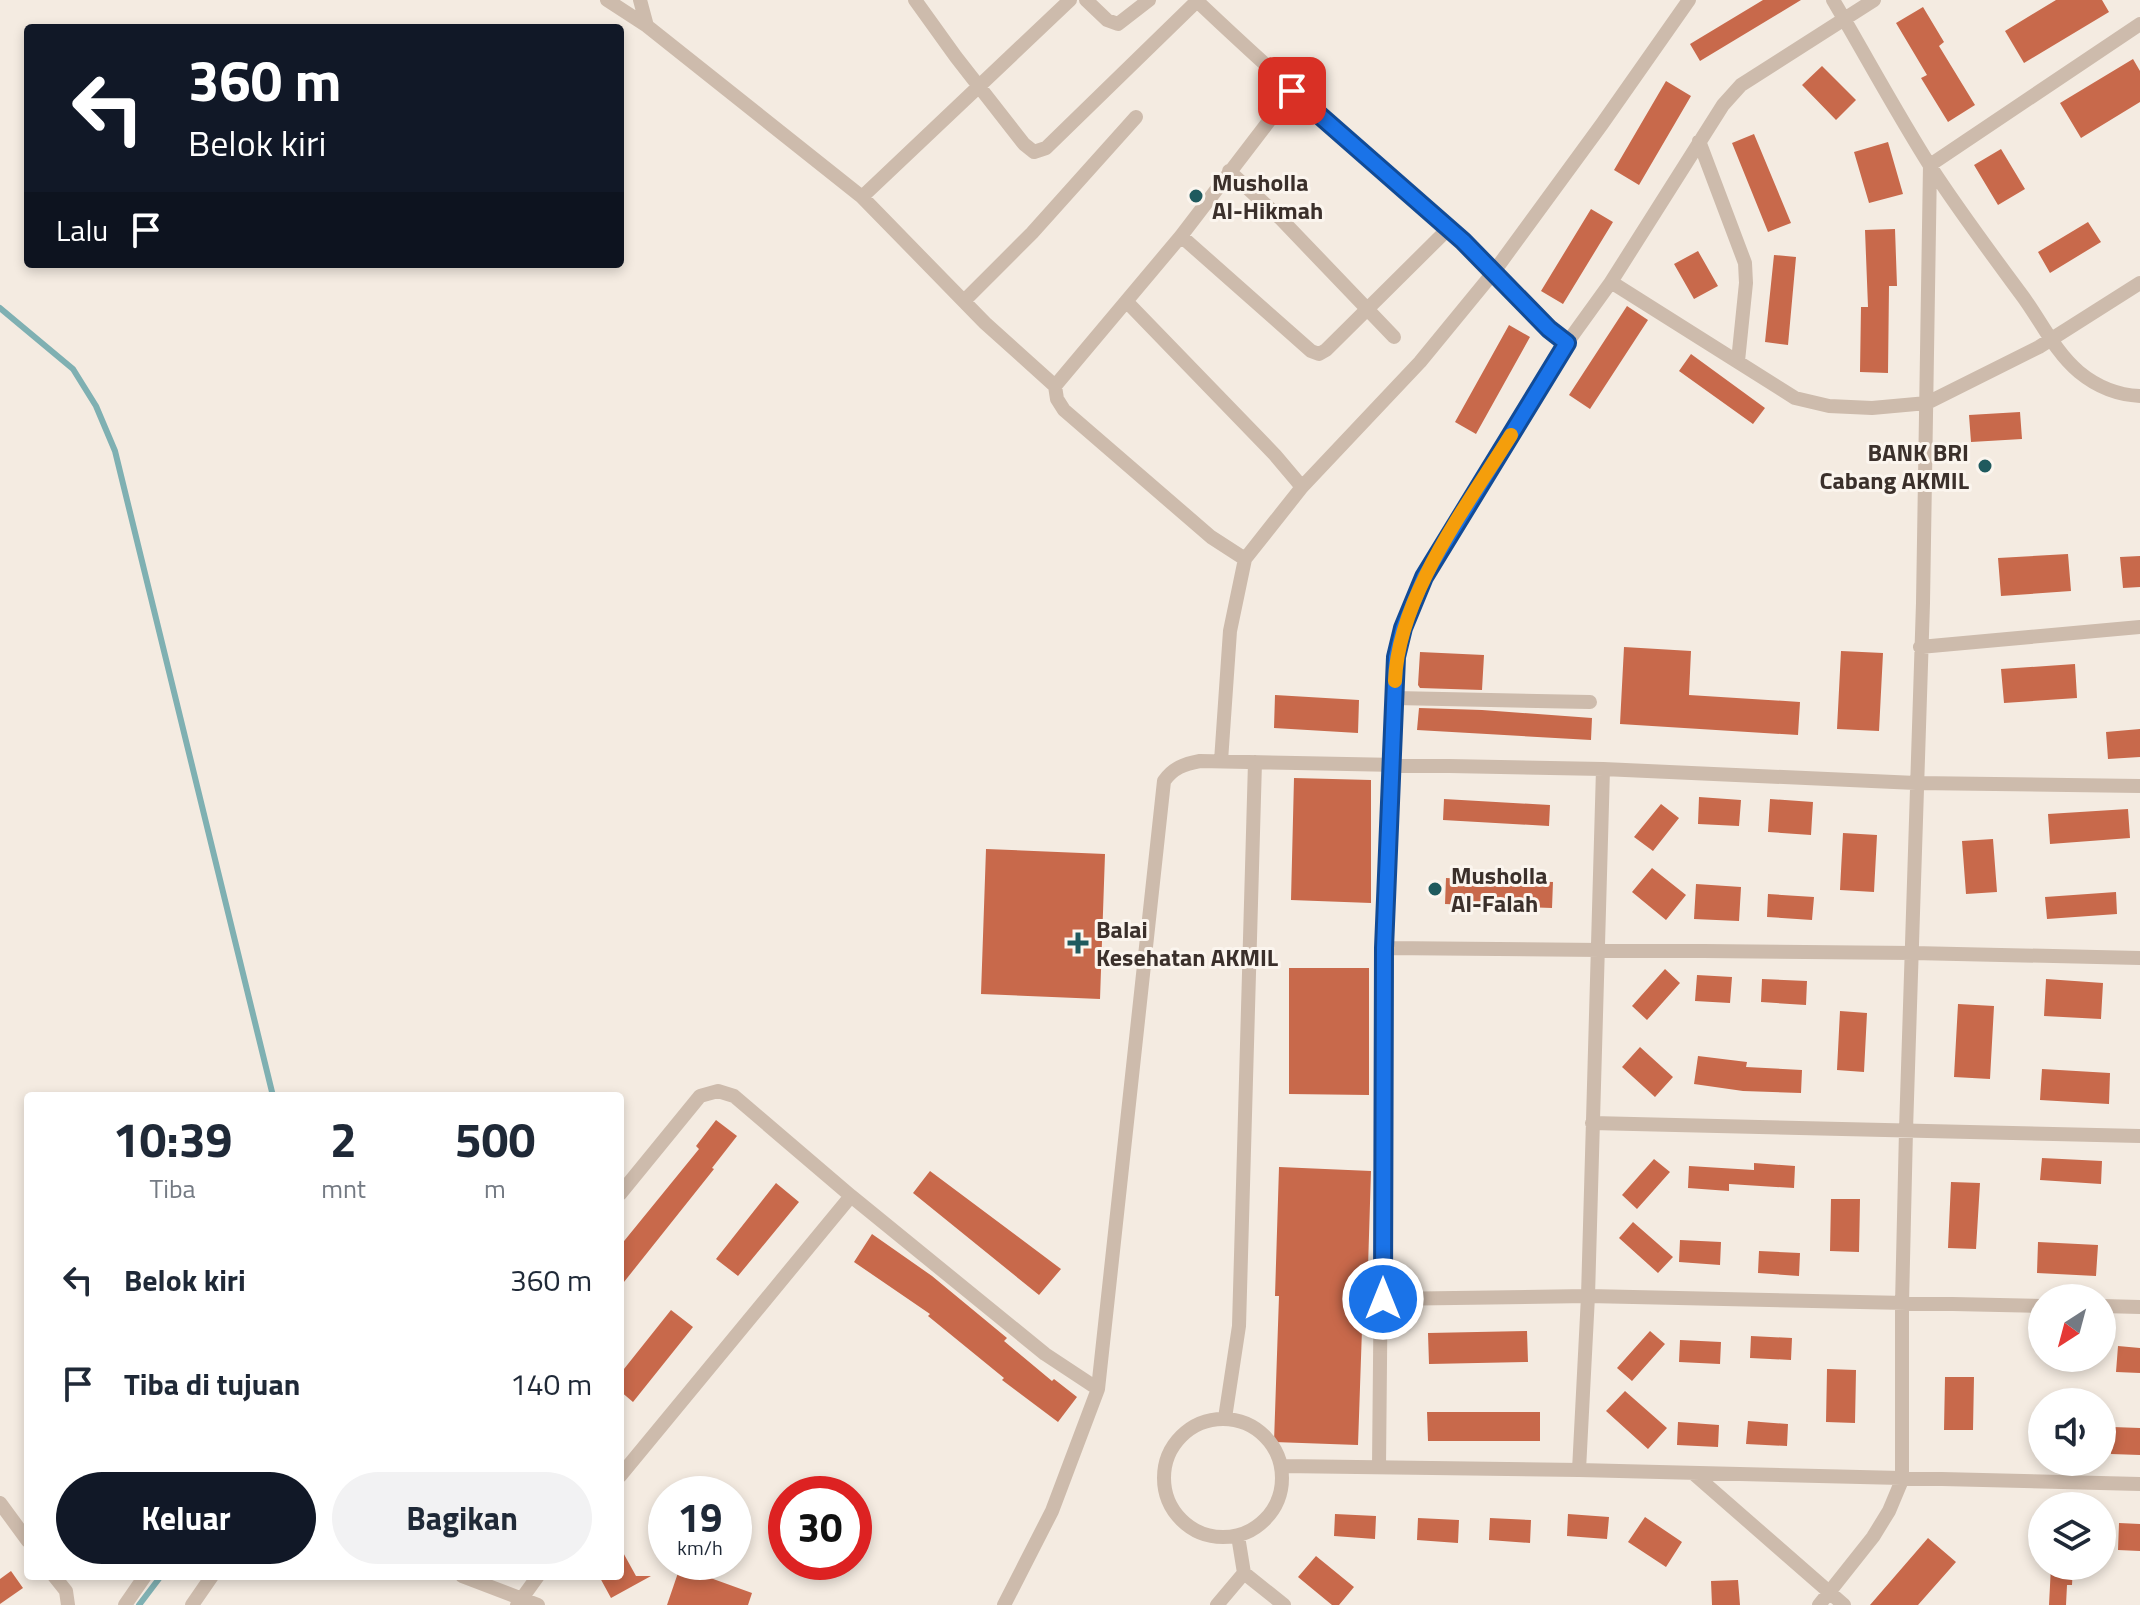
<!DOCTYPE html>
<html lang="id">
<head>
<meta charset="utf-8">
<style>
	body { margin:0; font-family:"Titillium Web",sans-serif; background:#f2f2f3; color:#1f2937; height:100vh; display:flex; flex-direction:column; font-size:30px; white-space:nowrap }
	* { box-sizing:border-box; margin:0 }
	p { font-size:26px; color:#747a83 }
	.icon { flex:none; width:44px; height:44px; fill:none; stroke:currentColor; stroke-width:2; stroke-linecap:round; stroke-linejoin:round }
	.map { position:relative; flex:1; overflow:hidden }
	.sheet { position:absolute; left:24px; top:1092px; width:600px; height:488px; display:flex; flex-direction:column; background:#fff; border-radius:8px; box-shadow:0 4px 12px #0003 }
	.sheet>* { flex:none }
	.hud { position:absolute; left:24px; top:24px; width:600px; height:244px; border-radius:8px; box-shadow:0 4px 12px #0003; background:#111827; color:#fff; overflow:hidden }
	.needle { width:52px; rotate:216deg }
	.buttons { position:absolute; left:2028px; top:1284px; display:grid; gap:16px }
	.buttons a { display:grid; place-items:center; width:88px; height:88px; border-radius:50%; background:#fff; box-shadow:0 4px 12px #0003; font-size:40px }
	.speed { position:absolute; left:648px; top:1476px; display:flex; gap:16px; font-size:40px; font-weight:700; text-align:center }
	.speed>* { display:grid; place-content:center; width:104px; height:104px; border-radius:50%; background:#fff; box-shadow:0 4px 12px #0003; line-height:1 }
	.speed small { font-size:20px; font-weight:400 }
	.speed .limit { border:12px solid #d22; background:#fff; color:#111 }
	.pin { position:absolute; display:grid; place-items:center; width:68px; height:68px; color:#fff; margin:-34px; border-radius:16px; box-shadow:0 4px 12px #0006 }
	.me { position:absolute; width:88px; margin:-44px; rotate:0deg; stroke-linejoin:round; filter:drop-shadow(0 0 6px #0008) }
	.turn { display:flex; align-items:center; gap:28px; height:168px; padding:0 32px; font-size:36px }
	.turn .icon { width:104px; height:104px; stroke-width:2.5 }
	.turn b { display:block; font-size:56px; line-height:68px }
	.then { display:flex; align-items:center; height:76px; padding:0 32px; background:#0003; gap:16px; font-size:30px }
	.eta { display:flex; justify-content:space-evenly; align-items:center; height:136px; text-align:center }
	.eta b { font-size:48px; font-weight:700; line-height:56px }
	.button { display:flex; gap:16px; margin-top:auto; padding:16px 32px }
	.button a { flex:1; height:92px; border-radius:48px; background:#111827; color:#fff; font-size:32px; font-weight:700; line-height:92px; text-align:center }
	.button a+a { background:#f2f2f3; color:#1f2937 }
	ul { padding:0; list-style:none }
	li { display:flex; align-items:center; gap:24px; height:104px; padding:0 32px }
	li div { flex:1 }
	li b { display:block; font-size:30px }
	li em { font-style:normal }
	.map>svg:first-child { display:block }
	.lines { fill:none; stroke-linecap:round; stroke-linejoin:round }
	.stream { stroke:#7fb0b2; stroke-width:6 }
	.building { fill:#c8694b }
	.minor { stroke:#cdbbac; stroke-width:14 }
	.route-casing { stroke:#114b97; stroke-width:20 }
	.route { stroke:#1a73e8; stroke-width:14 }
	.slow { stroke:#f59e0b; stroke-width:14 }
	.poi-dot { fill:#1f5a5e; stroke:#fbf5ee; stroke-width:3 }
	.labels { text-anchor:middle; dominant-baseline:central; stroke-width:6; stroke-linejoin:round; paint-order:stroke }
	.poi-label { font-size:24px; font-weight:bold; fill:#3b302b; stroke:#fbf5ee; text-anchor:start }
</style>
</head>
<body>
<div class="map">
<svg width="2140" height="1605" viewBox="0 0 2140 1605">
	<rect width="100%" height="100%" fill="#f4ebe1"/>
	<g class="lines">
		<path class="stream" d="M0 308 73 369 96 406 115 451 273 1096
			M139 1605 161 1576"/>
	</g>
	<path class="building" d="M1763 0H1801L1700 61 1690 44Z
		M2056 0H2102L2109 12 2024 63 2005 31Z
		M1923 7 1944 42 1939 46 1975 105 1948 122 1921 78 1927 75 1896 23Z
		M2133 59 2140 71V102L2081 138 2060 103Z
		M1822 66 1856 100 1836 120 1802 85Z
		M1666 81 1691 96 1639 185 1614 170Z
		M1754 134 1791 223 1768 232 1732 143Z
		M1888 142 1903 194 1869 203 1854 152Z
		M2001 149 2025 189 1998 205 1974 165Z
		M1591 209 1613 222 1563 304 1541 291Z
		M2088 222 2101 242 2050 273 2038 252Z
		M1895 229 1897 286H1889L1888 373 1860 372 1861 307H1868L1865 230Z
		M1698 251 1718 286 1694 299 1674 264Z
		M1774 255 1796 257 1788 345 1765 342Z
		M1627 306 1648 320 1590 409 1569 395Z
		M1509 325 1530 337 1476 434 1455 422Z
		M1691 354 1765 408 1753 424 1679 371Z
		M2020 412 2022 439 1971 442 1969 415Z
		M2068 554 2071 591 2001 596 1998 558Z
		M2140 556V587L2123 588 2120 557Z
		M1624 647 1691 651 1689 695 1800 702 1798 735 1620 724Z
		M1841 651 1883 653 1879 731 1837 729Z
		M1420 652 1484 655 1482 690 1420 688 1418 685Z
		M2075 664 2077 698 2004 703 2001 669Z
		M1275 695 1359 700 1358 733 1274 728Z
		M1419 708 1482 710 1592 718 1591 740 1417 730Z
		M2140 729V757L2108 759 2106 732Z
		M1294 778 1371 780V903L1291 900Z
		M1699 797 1741 800 1739 826 1698 824Z
		M1444 799 1550 805 1549 826 1443 820Z
		M1770 799 1813 802 1811 835 1768 832Z
		M1661 804 1679 818 1653 851 1634 837Z
		M2128 809 2130 838 2050 844 2048 814Z
		M1843 833 1877 835 1874 892 1840 890Z
		M1993 839 1997 892 1966 894 1962 841Z
		M986 849 1105 854 1100 999 981 994Z
		M1652 868 1686 895 1666 920 1632 892Z
		M1446 878 1553 882 1552 908 1445 904Z
		M1696 884 1741 887 1739 921 1694 919Z
		M2116 892 2117 914 2047 919 2045 897Z
		M1768 894 1814 897 1812 920 1767 917Z
		M1289 968H1369V1095L1289 1094Z
		M1665 969 1680 983 1647 1020 1632 1006Z
		M1697 975 1732 977 1730 1003 1695 1001Z
		M1762 979 1807 981 1806 1005 1761 1002Z
		M2046 979 2103 983 2101 1019 2044 1016Z
		M1958 1004 1994 1006 1990 1079 1954 1077Z
		M1840 1011 1867 1013 1864 1072 1837 1070Z
		M1640 1047 1673 1077 1655 1097 1622 1067Z
		M1698 1056 1747 1062 1746 1067 1802 1070 1801 1093 1743 1091 1694 1084Z
		M2042 1069 2110 1073 2109 1104 2040 1100Z
		M716 1120 737 1136 712 1168 714 1169 620 1287V1246L699 1149 696 1146Z
		M2042 1158 2102 1161 2101 1184 2040 1180Z
		M1654 1159 1670 1172 1637 1209 1622 1195Z
		M1754 1163 1795 1166 1794 1188 1729 1184V1191L1688 1188 1689 1166 1754 1170Z
		M1279 1167 1371 1171 1367 1300H1363L1358 1445 1274 1442 1279 1296H1275Z
		M930 1171 1061 1269 1039 1295 913 1193Z
		M1951 1182 1980 1183 1976 1249 1948 1248Z
		M776 1183 799 1202 738 1276 716 1259Z
		M1831 1199H1860L1859 1252 1830 1251Z
		M1633 1222 1673 1257 1658 1273 1619 1238Z
		M872 1234 932 1276 1007 1338 1004 1341 1052 1381 1054 1379 1077 1397 1058 1422 1002 1380 1004 1378 928 1316 930 1314 854 1262Z
		M1680 1240 1721 1242 1720 1265 1679 1262Z
		M2038 1242 2098 1245 2096 1276 2037 1273Z
		M1759 1251 1800 1253 1799 1276 1758 1273Z
		M671 1310 693 1327 633 1402 620 1391V1374Z
		M1527 1331 1528 1362 1429 1364 1428 1333Z
		M1650 1331 1665 1344 1632 1381 1617 1368Z
		M1751 1336 1792 1338 1791 1360 1750 1358Z
		M1680 1340 1721 1342 1720 1364 1679 1362Z
		M2118 1346 2140 1348V1373L2116 1372Z
		M1827 1369 1856 1370 1855 1423 1826 1422Z
		M1945 1377H1974L1973 1430H1944Z
		M1625 1391 1667 1428 1648 1449 1606 1411Z
		M1427 1412H1540V1441H1428Z
		M1748 1421 1788 1424 1787 1446 1746 1444Z
		M1678 1422 1719 1425 1718 1447 1677 1445Z
		M2112 1427 2140 1428V1455L2111 1454Z
		M1335 1514 1376 1516 1375 1539 1334 1536Z
		M1568 1514 1609 1517 1607 1539 1567 1536Z
		M1645 1517 1682 1542 1666 1567 1628 1542Z
		M1418 1518 1459 1520 1458 1543 1417 1540Z
		M1490 1518 1531 1520 1530 1543 1489 1540Z
		M2119 1523 2140 1524V1551L2118 1550Z
		M1928 1538 1956 1562 1918 1605H1870Z
		M620 1547 636 1576H651L611 1598 599 1576H620Z
		M1316 1556 1354 1587 1339 1605H1332L1298 1577Z
		M2051 1566H2073L2072 1585H2067L2066 1605H2049Z
		M680 1567 752 1593 748 1605H667Z
		M11 1571 23 1588 0 1604V1579Z
		M1738 1580 1740 1605H1712L1711 1581Z"/>
	<g class="lines">
		<path class="minor" d="M607 0 647 26 862 197 985 323 1055 386 1057 399 1064 410 1211 537 1245 559
			M640 0 647 26
			M915 0 956 57 1024 144 1034 152 1046 148 1197 1
			M1086 0 1107 20 1118 24 1149 0
			M1196 0C1283 83 1373 161 1463 241 1499 274 1528 313 1567 343L1424 577 1403 628 1396 657 1384 948 1379 1467
			M1833 0C1866 56 1897 114 1932 169 1960 212 1990 252 2021 294 2040 319 2054 351 2079 372 2096 386 2118 395 2140 396
			M1699 141 1745 263 1746 283 1738 361
			M1229 171 1280 218 1394 337
			M862 197 1070 0
			M1181 236 1311 351 1319 354 1326 350 1448 229
			M1611 282 1795 398 1829 406 1872 408 1927 403 2039 347 2140 283
			M964 301 1032 233 1136 117
			M1127 302 1275 455 1302 487
			M1567 343 1611 282 1723 105 1741 85 1874 0
			M1055 386 1181 236 1292 91
			M1920 647 2140 627
			M1395 698 1590 702
			M1221 761 1230 631 1245 559 1302 487 1420 362 1493 273 1602 124 1689 0
			M1384 948 1913 953 2140 958
			M1592 1123 2140 1136
			M620 1194 700 1096 718 1091 734 1096 851 1196 1045 1354 1098 1389
			M1383 1299 1588 1296 2042 1306
			M2102 1306 2140 1307
			M1225 1418 1239 1326 1255 762
			M1164 1478a59 59 0 1 1 118 0a59 59 0 1 1-118 0Z
			M1282 1466 1579 1470 2140 1484
			M1579 1470 1588 1296 1603 769
			M1694 1474 1844 1605
			M620 1476 851 1196
			M0 1503 28 1541
			M1238 1536 1244 1573 1284 1605
			M54 1576 66 1591 68 1605
			M462 1576 538 1605
			M125 1605 145 1576
			M192 1605 212 1576
			M517 1605 538 1576
			M1004 1605 1052 1511 1098 1389 1164 781C1173 768 1184 764 1200 761L1603 769 1916 783 2140 786
			M1217 1605 1244 1573
			M1819 1605 1873 1537 1889 1511 1902 1480V1304L1906 1130 1923 603 1930 165 2140 24"/>
	</g>
	<g class="lines">
		<g class="route-casing">
			<path id="route" d="M1292 91 1463 241 1549 329 1567 343 1424 577 1403 628 1396 657 1384 948 1383 1299"/>
		</g>
		<use href="#route" class="route"/>
		<path class="slow" d="M1395 681C1398 596 1467 506 1511 435"/>
	</g>
	<g class="poi-dot">
		<circle cx="1196" cy="196" r="8"/>
		<circle cx="1985" cy="466" r="8"/>
		<circle cx="1435" cy="889" r="8"/>
		<path d="M1074 931h8v8h8v8h-8v8h-8v-8h-8v-8h8z"/>
	</g>
	<g class="labels">
		<g class="poi-label">
			<text x="1212" y="182">Musholla<tspan x="1212" dy="28">Al-Hikmah</tspan></text>
			<text x="1969" y="452" text-anchor="end">BANK BRI<tspan x="1969" dy="28">Cabang AKMIL</tspan></text>
			<text x="1451" y="875">Musholla<tspan x="1451" dy="28">Al-Falah</tspan></text>
			<text x="1096" y="929">Balai<tspan x="1096" dy="28">Kesehatan AKMIL</tspan></text>
		</g>
	</g>
</svg>
<div class="buttons">
<a><svg class="needle" viewBox="-14 -14 28 28"><path d="M0-13l5 13h-10z" fill="#e53935"/><path d="M0 13l5-13h-10z" fill="#747a83"/></svg></a>
<a><svg class="icon" aria-label="sound" viewBox="0 0 24 24"><path d="M4 9h4l5-4v14l-5-4H4zM17 9q2 3 0 6"/></svg></a>
<a><svg class="icon" aria-label="layers" viewBox="0 0 24 24"><path d="M12 4l9 5-9 5-9-5zM3 14l9 5 9-5"/></svg></a>
</div>
<div class="speed"><div>19<small>km/h</small></div><div class="limit">30</div></div>
<div class="pin" style="left:1292px;top:91px;background:#d93025"><svg class="icon" aria-label="arrive" viewBox="0 0 24 24"><path d="M6 21V4h12l-3 4 3 4H6"/></svg></div>
<svg class="me" style="left:1383px;top:1299px" viewBox="-20 -20 40 40"><circle r="17" fill="#1a73e8" stroke="#fff" stroke-width="3"/><path d="M0-11L8 9 0 5-8 9z" fill="#fff"/></svg>
<div class="hud">
<div class="turn"><svg class="icon" aria-label="left" viewBox="0 0 24 24"><path d="M17 20v-9H6M10 6l-5 5 5 5"/></svg><div><b>360 m</b>Belok kiri</div></div>
<div class="then">Lalu<svg class="icon" aria-label="arrive" viewBox="0 0 24 24"><path d="M6 21V4h12l-3 4 3 4H6"/></svg></div>
</div>
<section class="sheet">
<div class="eta">
<div><b>10:39</b><p>Tiba</p></div>
<div><b>2</b><p>mnt</p></div>
<div><b>500</b><p>m</p></div>
</div>
<ul>
<li><svg class="icon" aria-label="left" viewBox="0 0 24 24"><path d="M17 20v-9H6M10 6l-5 5 5 5"/></svg><div><b>Belok kiri</b></div><em>360 m</em></li>
<li><svg class="icon" aria-label="arrive" viewBox="0 0 24 24"><path d="M6 21V4h12l-3 4 3 4H6"/></svg><div><b>Tiba di tujuan</b></div><em>140 m</em></li>
</ul>
<div class="button"><a>Keluar</a><a>Bagikan</a></div>
</section>
</div>
</body>
</html>
